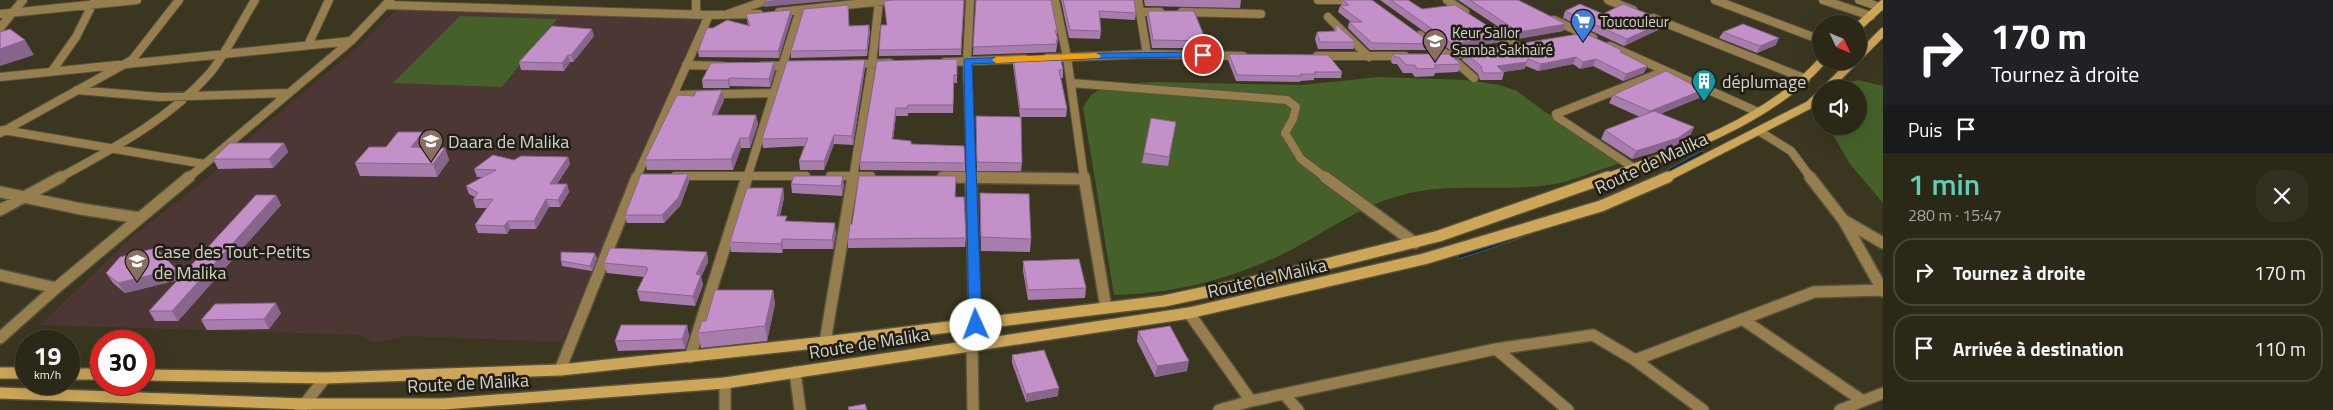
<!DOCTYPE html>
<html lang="fr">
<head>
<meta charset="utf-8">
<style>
	body { margin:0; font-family:"Titillium Web",sans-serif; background:#343021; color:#f1f3f6; height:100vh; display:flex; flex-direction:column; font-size:19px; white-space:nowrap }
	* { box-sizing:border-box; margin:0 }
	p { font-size:16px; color:#a6a6a2 }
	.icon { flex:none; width:28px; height:28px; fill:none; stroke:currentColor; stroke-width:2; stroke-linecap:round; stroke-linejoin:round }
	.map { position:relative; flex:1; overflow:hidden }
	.details { display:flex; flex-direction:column; background:#2c2818; width:450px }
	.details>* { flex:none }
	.banner { background:#202124; color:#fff; overflow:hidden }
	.needle { width:32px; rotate:134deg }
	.buttons { position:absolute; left:1812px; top:15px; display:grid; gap:10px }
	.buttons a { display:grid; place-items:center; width:55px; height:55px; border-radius:50%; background:#2c2818; box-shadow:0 5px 20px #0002,0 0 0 1px #484437; font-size:25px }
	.speed { position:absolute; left:15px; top:330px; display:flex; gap:10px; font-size:25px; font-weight:700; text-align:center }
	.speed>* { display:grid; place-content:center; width:65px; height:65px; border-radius:50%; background:#2c2818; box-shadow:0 5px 20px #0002,0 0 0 1px #484437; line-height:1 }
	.speed small { font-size:12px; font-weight:400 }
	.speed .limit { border:8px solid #d22; background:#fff; color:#111 }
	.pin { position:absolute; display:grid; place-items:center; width:42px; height:42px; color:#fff; margin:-21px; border:2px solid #fff; border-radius:50%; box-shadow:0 1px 5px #0007 }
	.me { position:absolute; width:55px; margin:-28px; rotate:358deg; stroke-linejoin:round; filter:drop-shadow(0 0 4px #0008) }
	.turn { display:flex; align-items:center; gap:18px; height:105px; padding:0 25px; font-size:22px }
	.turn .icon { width:65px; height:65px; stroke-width:2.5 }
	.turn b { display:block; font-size:35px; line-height:42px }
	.then { display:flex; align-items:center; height:48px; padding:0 25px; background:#0003; gap:10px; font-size:19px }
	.round { display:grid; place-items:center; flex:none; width:52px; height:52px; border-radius:20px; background:#343021 }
	.overview { display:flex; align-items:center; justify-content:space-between; height:85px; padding:0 25px }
	h1 { font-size:30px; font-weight:600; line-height:38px; color:#5dceb9 }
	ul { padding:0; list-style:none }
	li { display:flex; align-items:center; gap:15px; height:68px; margin:0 10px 8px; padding:0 15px; border:2px solid #484437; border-radius:20px }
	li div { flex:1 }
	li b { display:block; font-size:19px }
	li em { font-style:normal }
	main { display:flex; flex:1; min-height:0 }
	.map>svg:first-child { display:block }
	.education { fill:#4c3734 }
	.green { fill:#456129 }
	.water { fill:#07253e; stroke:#455967 }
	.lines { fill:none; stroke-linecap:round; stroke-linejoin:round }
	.service-casing { stroke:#56523e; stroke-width:9 }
	.minor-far1-casing { stroke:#56523e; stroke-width:10 }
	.minor-casing { stroke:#56523e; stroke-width:14 }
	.secondary-far1-casing { stroke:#56523e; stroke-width:10 }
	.secondary-casing { stroke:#56523e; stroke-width:14 }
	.service { stroke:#967e4e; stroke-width:8 }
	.minor-far1 { stroke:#967e4e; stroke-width:8 }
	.minor { stroke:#967e4e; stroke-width:11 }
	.secondary-far1 { stroke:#cda657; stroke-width:8 }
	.secondary { stroke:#cda657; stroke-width:11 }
	.wall { fill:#a87cad }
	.shaded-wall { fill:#88658d }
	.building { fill:#c390c9; stroke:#88658d }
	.route { fill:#1a73e8; stroke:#114b97 }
	.slow { fill:#f59e0b }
	.labels { text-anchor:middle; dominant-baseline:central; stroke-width:5; stroke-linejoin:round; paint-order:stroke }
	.far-poi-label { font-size:15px; fill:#d5d3c6; stroke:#1f1d14; text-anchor:start }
	.poi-label { font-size:18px; fill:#d5d3c6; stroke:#1f1d14; text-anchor:start }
	.street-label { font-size:18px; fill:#d5d3c6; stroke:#1f1d14 }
</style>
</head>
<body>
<main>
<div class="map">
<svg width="1883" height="410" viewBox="0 0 1883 410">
	<rect width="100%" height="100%" fill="#3a3620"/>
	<path class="education" d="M398 8 702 17 562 342 405 336 374 343 358 335 40 325 133 236 209 177 237 148 357 48Z"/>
	<path class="green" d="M460 16 557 19 502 87 393 83Z
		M1379 77 1466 80 1500 85 1517 91 1545 112 1576 130 1622 163C1599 169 1571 182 1549 185 1501 192 1449 182 1402 195 1363 205 1328 230 1293 249 1238 277 1176 294 1114 295L1083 107 1091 95 1102 88 1117 84 1155 82 1302 85Z
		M1858 80 1883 86V203L1850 164 1828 126H1859V89H1837L1849 82Z"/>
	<path class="water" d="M1702 151 1708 155C1626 193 1545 233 1458 259V254L1638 185Z"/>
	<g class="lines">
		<g class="service-casing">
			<path id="service" d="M1859 0 1880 7"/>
		</g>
		<g class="minor-far1-casing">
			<path id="minor-far1" d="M696 0V15
				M970 0 967 61 971 178
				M1055 0 1067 57 1084 178
				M1138 0 1147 54
				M1318 0H1341
				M1447 0 1465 12
				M1608 0 1633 10
				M1715 0 1821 40
				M1823 0 1871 16
				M386 5 709 15 759 14
				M779 12 894 0
				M1140 12H1160
				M1182 12 1261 14
				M0 14 137 0
				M728 14 767 0
				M1328 17 1369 57
				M1653 18 1806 79
				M1554 20 1593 38
				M0 28 23 0
				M1492 30 1517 46
				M1420 35 1449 56 1474 78
				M308 45 329 0
				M1610 46 1758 112
				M1317 56H1405
				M1437 56 1477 52
				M1047 58 1147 54 1243 56
				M945 62 1025 59
				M852 64 890 63
				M686 65 723 66
				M762 66 798 65
				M52 71 76 37 94 1
				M0 77 351 41
				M1071 83 1287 100 1296 107 1293 119 1285 133 1301 159 1326 178
				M77 90 159 97 288 93
				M673 95 773 93
				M3 130 204 164
				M1759 131 1791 151 1811 178
				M0 133 132 60 179 0
				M1634 168 1557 117 1556 114 1665 71
				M675 176H806
				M830 176H871
				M943 177 997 178
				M59 178C112 149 168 120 209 74 224 57 242 21 255 0
				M188 178 351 41 390 0
				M636 178 709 15
				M747 178 800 10
				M853 178 872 64 879 1"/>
		</g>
		<g class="minor-casing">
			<path id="minor" d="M943 177 1084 179
				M971 177 975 325
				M1084 177 1106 308
				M1325 177 1415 243
				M1810 177 1844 221 1883 291
				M0 192 81 209 140 218
				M0 210 61 177
				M1845 221 1883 243
				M0 275 56 288
				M1189 313 1251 401
				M1742 319 1863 401
				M0 338 56 288 189 177
				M825 342 853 177
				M972 345 973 410
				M1496 349 1568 410
				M690 357 747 177
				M1635 360 1814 292 1882 290
				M560 370 637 177
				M795 372 800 410
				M725 383V410
				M1284 394 1298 410
				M300 410 325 378
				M1219 410 1251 401 1496 349 1593 335 1635 360 1703 410
				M1840 410 1883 393"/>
		</g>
		<g class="secondary-far1-casing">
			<path id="secondary-far1" d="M1859 26 1883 4
				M1859 56 1883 32
				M1826 89 1854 61
				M1605 178C1679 152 1769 121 1822 61
				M1666 178 1809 105 1821 94"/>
		</g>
		<g class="secondary-casing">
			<path id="secondary" d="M0 373H26
				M69 374H101
				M144 375 325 378 560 370 825 342 1164 301 1262 280 1439 236 1608 177
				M0 393 304 404H443L725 383 1189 313 1424 259 1601 206 1668 177"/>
		</g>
		<use href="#service" class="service"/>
		<use href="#minor-far1" class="minor-far1"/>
		<use href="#minor" class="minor"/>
		<use href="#secondary-far1" class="secondary-far1"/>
		<use href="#secondary" class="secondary"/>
	</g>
	<path class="wall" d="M964 0 961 55 879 56V50L887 25 884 1Z
		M976 0 1057 30V36L1058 40 1056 52 973 55Z
		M1061 0H1134L1136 13 1135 20 1100 18 1101 31 1100 39 1069 38Z
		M1144 0H1241L1240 8 1145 6Z
		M1343 0 1433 44 1431 50H1370L1348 28 1349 22H1351L1338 12 1340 6H1341Z
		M1380 0H1408L1422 9 1502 35 1500 42 1450 50Z
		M1458 0H1518L1566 24 1563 31 1517 39Z
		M1148 11 1206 41 1205 48H1152L1147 18Z
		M1565 11 1603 14 1662 28 1624 46 1563 18Z
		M746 14 792 16 779 58 699 57 698 51 713 28 748 26Z
		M1336 24 1355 42 1353 49H1318L1315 39 1317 32 1334 31Z
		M849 26 870 31 867 56 791 58V51Z
		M1723 32 1776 45 1757 53 1719 38Z
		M594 36 573 62H570L564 71 521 70 519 62Z
		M1465 53H1622L1644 73 1623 81 1593 66 1580 69 1573 64 1538 71 1526 66 1524 69 1503 72 1504 73 1502 80H1480L1478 74 1462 60Z
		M1229 54 1342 72 1341 78H1314V80L1300 81V82L1236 81 1228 60Z
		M1393 54 1461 64 1458 72 1435 73 1434 76 1415 77 1412 73H1403L1397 64H1393L1391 62Z
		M1182 56 1212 60V65L1184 66 1182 60Z
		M1013 57 1063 70V78H1061L1067 109 1066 117H1020L1022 163 1021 171H977L976 124 1020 117 1013 65Z
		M957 59V83H954L953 113H908V116H896L893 139 911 144 965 163V171L860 170V162L877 61Z
		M865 60V68L853 145 834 144 824 170H800L799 161 804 146 763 148 762 139Z
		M775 70 770 87 730 86 729 88H703L702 80Z
		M722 90 724 100 717 115H756L758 124 750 148H741L733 170H647L645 160 694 96Z
		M1613 95 1699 98 1660 114 1694 127 1690 136 1673 147 1632 159 1601 139 1605 130 1640 117 1609 103Z
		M1176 122 1168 166 1142 163 1144 153Z
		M423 132 427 145 425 147 445 148 449 160 437 177 360 176 355 163 386 147Z
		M284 143 288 152 273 168 218 169 213 159Z
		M568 157 570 164 557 184H567L569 192 560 207H549L536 229H510L507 234 478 233 475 225 487 208H476L473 200 475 197 469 194 466 186 482 177H477L474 169 514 160Z
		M688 174 689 182 680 206 664 223H627L625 215Z
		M791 184 844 185 842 196 792 193Z
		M783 188 784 198 780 216 787 221 836 233 833 249H783L782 253 731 252 730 242Z
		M980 193 1031 239 1030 252 981 251Z
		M276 195 281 205 178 321H155L149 311 178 280 125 293 113 283 106 273 181 277Z
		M852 224 966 238 965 247 848 248V239Z
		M707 252 708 262 701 277 703 285 695 306 640 301 637 291 644 277 607 273 604 263Z
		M597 258 592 271 562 266 561 261Z
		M1023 261 1086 288 1085 298 1028 300 1023 271Z
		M773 290 775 304 767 341 701 348 698 333 706 321Z
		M281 313 269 329 207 330 201 320Z
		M687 325 689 336 685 349 618 351 615 341Z
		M1138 331 1187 371 1155 377 1137 341Z
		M1012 355 1058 396 1026 402 1012 363Z"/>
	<path class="shaded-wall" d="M781 0H839L764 7V2Z
		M791 10 792 16 779 58 778 51Z
		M1666 21 1662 28 1624 46 1627 39Z
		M1566 24 1563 31 1517 39 1519 32Z
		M869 25 870 31 867 56V50Z
		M592 29 594 36 573 62 571 55Z
		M1502 35 1500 42 1450 50 1453 44Z
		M1779 38 1776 45 1757 53 1760 46Z
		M25 40 34 55 0 66V49Z
		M568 55 570 62 564 71 562 63Z
		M1576 57 1573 64 1538 71 1541 64Z
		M1528 59 1524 69 1494 73 1497 66Z
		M1596 59 1593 66 1580 69 1583 62Z
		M865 60V68L853 145 852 136Z
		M774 62 775 70 770 87 769 79Z
		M1648 66 1644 73 1623 81 1626 74Z
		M729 78 730 86 729 88 728 80Z
		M722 90 724 100 713 125 712 115Z
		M1703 90 1699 98 1646 119 1650 111Z
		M896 108V116L892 148V139Z
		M756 115 758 124 750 148 749 138Z
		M1694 127 1690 136 1673 147 1632 159 1636 151Z
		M423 132 427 145 415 159 411 147Z
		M834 135V144L824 170V161Z
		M740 138 741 148 733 170 731 159Z
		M284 143 288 152 273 168 269 159Z
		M445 148 449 160 437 177 433 164Z
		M568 157 570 164 552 192 550 184Z
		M688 174 689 182 680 206 664 223 662 215Z
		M843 176 844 185 842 196 841 186Z
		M567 184 569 192 560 207 558 200Z
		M783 188 784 198 778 225 777 216Z
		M276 195 281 205 178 321 172 311Z
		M546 199 549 207 536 229 534 221Z
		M508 221 510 229 507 234 504 226Z
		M835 223 836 233 833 249 832 240Z
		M782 239 783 249 782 253 781 244Z
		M707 252 708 262 701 277 703 285 695 306 693 296 696 274Z
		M595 253 597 258 592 271 590 266Z
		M176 269 182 279 125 293 118 283Z
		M773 290 775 304 767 341 765 326Z
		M276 303 281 313 269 329 264 319Z
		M687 325 689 336 685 349 682 339Z
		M1189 361 1187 371 1155 377 1157 366Z
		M1059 388 1058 396 1026 402V394Z"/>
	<path class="building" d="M767 0H781L764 2Z
		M892 0H964L961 49 879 50 881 25H887L884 1Z
		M976 0H1051L1057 30H1055L1058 40H1056L1057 44 973 47Z
		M1063 0H1134L1136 13 1099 11 1101 31 1070 30Z
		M1343 0H1372L1433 44 1372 43 1349 22H1362L1340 6 1349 5Z
		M1391 0H1408L1422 9 1455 5 1502 35 1453 44Z
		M1470 0H1518L1566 24 1519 32Z
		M1580 4 1603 14 1623 4 1666 21 1627 39 1565 11Z
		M848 5 849 26 869 25 867 50 791 51 804 9Z
		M791 10 778 51H698L707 28H713L727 20 750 26 746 14Z
		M1148 11H1194L1206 41 1153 40Z
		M1336 24 1355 42H1320L1317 32 1336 31Z
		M1743 24 1779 38 1760 46 1723 32Z
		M552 26 592 29 571 55H568L562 63 519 62Z
		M10 29 25 40 0 49V32Z
		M1584 33 1613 46 1623 51 1620 52 1648 66 1626 74 1596 59 1583 62 1576 57 1541 64 1528 59 1527 62 1497 66 1504 73H1483L1481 66 1465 53Z
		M1229 54 1328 55 1342 72H1314L1316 74H1300L1301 76 1237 75Z
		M1393 54H1449L1461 64 1434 65 1437 68 1417 69 1415 65H1406L1399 57H1395Z
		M1060 56 1063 70H1059L1067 109H1020L1013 57Z
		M1182 56H1211L1212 60 1185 61Z
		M957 59V75H954L953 105H908L907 108H896L892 139 911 141V144L964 146 965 163 860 162 877 61Z
		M865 60 852 136 834 135 824 161H799L808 138 762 139 787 61Z
		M774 62 769 79 729 78 728 80H702L711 63Z
		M1666 71 1703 90 1650 111 1613 95Z
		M722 90 712 115H756L749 138H740L731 159 645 160 677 95 694 96 696 91Z
		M1654 111 1694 127 1678 138 1636 151 1605 130Z
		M976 116 1021 117 1022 163 977 162Z
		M1151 118 1176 122 1169 157 1144 153Z
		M398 132H423L411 147 445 148 433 164 355 163 369 147H386Z
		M230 143H284L269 159H213Z
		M493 155 514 160 521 156 568 157 550 184H567L558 200 546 199 534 221H508L504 226 475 225 493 199 473 200 478 193 466 186 496 170 474 169Z
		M641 174H688L678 198 662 215H625Z
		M794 176H843L841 186 791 184Z
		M859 176H956L955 197H964L966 238 848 239 850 224H852Z
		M747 188H783L777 216H787L785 221 835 223 832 240 782 239 781 244 730 242Z
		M980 193 1029 194 1031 239 981 237Z
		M256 195H276L172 311H149Z
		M156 248 176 269 118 283 106 273 120 257Z
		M610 248 707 252 696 274 701 275 693 296 637 291 648 269H646L647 267 604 263Z
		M561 252 595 253 590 266 561 261Z
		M1079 259 1086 288 1028 290 1023 261Z
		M715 290H773L765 326 698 333 702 321H706Z
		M276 303 264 319 201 320 215 304Z
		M621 325H687L682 339 615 341Z
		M1170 326 1189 361 1157 366 1138 331Z
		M1044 350 1059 388 1026 394 1012 355Z
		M865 404 867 410H849L848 407Z"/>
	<path class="route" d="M1203 52 1207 55 1206 57 1107 58 972 64 982 325 976 329 971 328 969 325 964 59 1107 53Z"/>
	<path class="slow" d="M1096 53 1101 56 1099 58 996 63 992 60 996 57Z"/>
	<defs>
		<g id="supermarket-pin" transform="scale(1.25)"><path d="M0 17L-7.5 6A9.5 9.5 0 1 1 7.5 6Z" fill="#3f7fe0" stroke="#1f1d14"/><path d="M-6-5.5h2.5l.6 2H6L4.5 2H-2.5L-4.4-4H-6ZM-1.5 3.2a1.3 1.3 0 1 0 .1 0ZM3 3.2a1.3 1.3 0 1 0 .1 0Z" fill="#fff"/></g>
		<g id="school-pin" transform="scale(1.25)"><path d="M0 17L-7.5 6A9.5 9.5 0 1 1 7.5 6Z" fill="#8d6e63" stroke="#1f1d14"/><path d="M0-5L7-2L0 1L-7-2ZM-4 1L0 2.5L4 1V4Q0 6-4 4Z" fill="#fff"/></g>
		<g id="building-pin" transform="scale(1.25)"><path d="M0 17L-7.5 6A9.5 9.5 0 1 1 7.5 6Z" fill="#0f9aa8" stroke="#1f1d14"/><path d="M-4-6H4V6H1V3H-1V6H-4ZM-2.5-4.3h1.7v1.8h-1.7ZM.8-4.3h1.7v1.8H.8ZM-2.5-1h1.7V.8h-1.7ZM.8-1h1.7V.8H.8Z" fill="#fff"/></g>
	</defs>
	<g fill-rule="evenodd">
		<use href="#supermarket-pin" x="1583" y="21"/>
		<use href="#school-pin" x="1435" y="41"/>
		<use href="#building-pin" x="1704" y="81"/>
		<use href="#school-pin" x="431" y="141"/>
		<use href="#school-pin" x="137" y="261"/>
	</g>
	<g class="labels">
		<g class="far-poi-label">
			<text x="1600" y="21">Toucouleur</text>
			<text x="1452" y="32">Keur Sallor<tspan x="1452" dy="17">Samba Sakhaïré</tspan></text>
		</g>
		<g class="poi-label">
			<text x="1722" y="81">déplumage</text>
			<text x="448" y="141">Daara de Malika</text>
			<text x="154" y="251">Case des Tout-Petits<tspan x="154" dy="21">de Malika</tspan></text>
		</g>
		<g class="street-label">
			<text transform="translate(1651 163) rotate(-25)">Route de Malika</text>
			<text transform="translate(1267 278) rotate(-13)">Route de Malika</text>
			<text transform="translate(869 343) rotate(-9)">Route de Malika</text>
			<text transform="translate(468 383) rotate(-3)">Route de Malika</text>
		</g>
	</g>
</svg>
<div class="buttons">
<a><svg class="needle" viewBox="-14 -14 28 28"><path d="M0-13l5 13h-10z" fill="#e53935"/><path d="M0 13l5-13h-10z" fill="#a6a6a2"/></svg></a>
<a><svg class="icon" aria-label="sound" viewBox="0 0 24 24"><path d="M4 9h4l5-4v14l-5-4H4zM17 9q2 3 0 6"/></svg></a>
</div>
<div class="speed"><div>19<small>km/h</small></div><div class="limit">30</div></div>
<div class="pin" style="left:1203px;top:55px;background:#d93025"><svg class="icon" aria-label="arrive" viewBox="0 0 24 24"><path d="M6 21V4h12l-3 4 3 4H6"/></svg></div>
<svg class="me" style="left:976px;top:325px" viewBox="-20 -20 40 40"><circle r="19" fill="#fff"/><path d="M0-13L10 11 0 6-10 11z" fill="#1a73e8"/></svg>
</div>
<section class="details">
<div class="banner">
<div class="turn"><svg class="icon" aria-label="right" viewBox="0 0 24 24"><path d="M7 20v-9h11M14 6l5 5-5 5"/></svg><div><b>170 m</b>Tournez à droite</div></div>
<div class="then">Puis<svg class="icon" aria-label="arrive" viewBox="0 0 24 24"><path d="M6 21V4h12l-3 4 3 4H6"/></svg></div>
</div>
<div class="overview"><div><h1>1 min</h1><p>280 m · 15:47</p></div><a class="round"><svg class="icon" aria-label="close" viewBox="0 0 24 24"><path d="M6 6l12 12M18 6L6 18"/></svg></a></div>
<ul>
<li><svg class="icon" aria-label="right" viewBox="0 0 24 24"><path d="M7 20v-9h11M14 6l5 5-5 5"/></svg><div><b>Tournez à droite</b></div><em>170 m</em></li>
<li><svg class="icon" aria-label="arrive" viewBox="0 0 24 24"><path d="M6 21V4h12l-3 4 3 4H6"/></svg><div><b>Arrivée à destination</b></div><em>110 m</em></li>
</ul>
</section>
</main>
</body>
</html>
